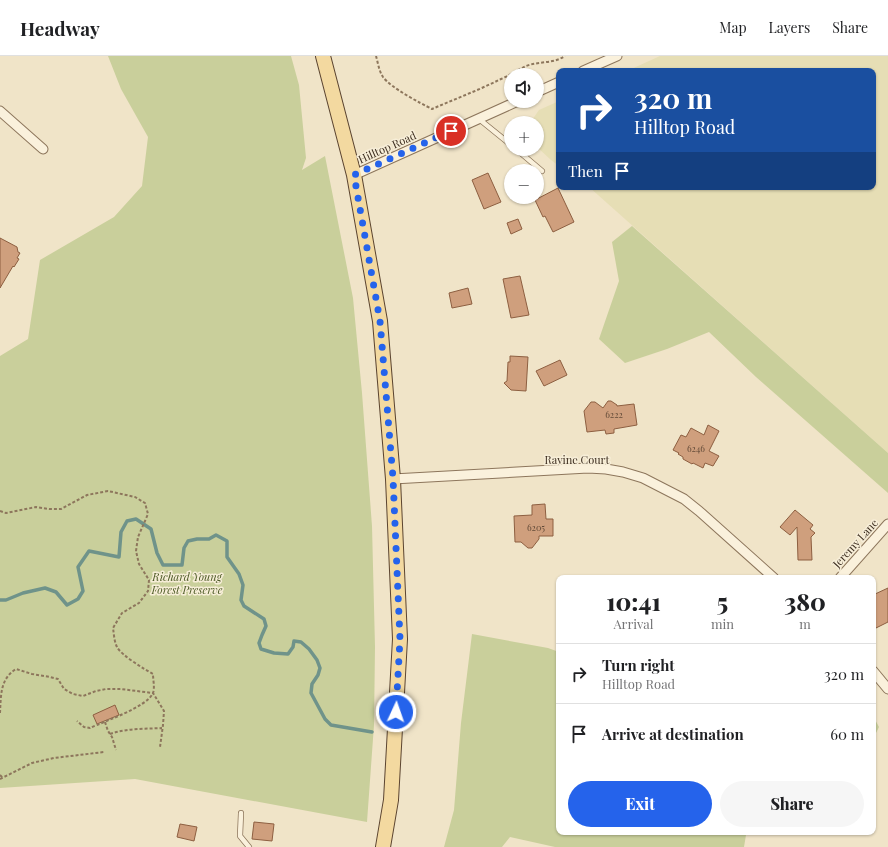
<!DOCTYPE html>
<html lang="en">
<head>
<meta charset="utf-8">
<style>
	body { margin:0; font-family:"Playfair Display",serif; background:#f6f6f6; color:#202124; height:100vh; display:flex; flex-direction:column; font-size:15px; white-space:nowrap }
	* { box-sizing:border-box; margin:0 }
	p { font-size:13px; color:#757577 }
	.icon { flex:none; width:22px; height:22px; fill:none; stroke:currentColor; stroke-width:2; stroke-linecap:round; stroke-linejoin:round }
	.map { position:relative; flex:1; overflow:hidden }
	.sheet { position:absolute; left:556px; top:519px; width:320px; height:260px; display:flex; flex-direction:column; background:#fff; border-radius:8px; box-shadow:0 1px 3px #0004 }
	.sheet>* { flex:none }
	.guide { position:absolute; left:556px; top:12px; width:320px; height:122px; border-radius:8px; box-shadow:0 1px 3px #0004; background:#1a4fa0; color:#fff; overflow:hidden }
	.fabs { position:absolute; left:504px; top:12px; display:grid; gap:8px }
	.fabs a { display:grid; place-items:center; width:40px; height:40px; border-radius:50%; background:#fff; box-shadow:0 1px 3px #0004; font-size:20px }
	.pin { position:absolute; display:grid; place-items:center; width:34px; height:34px; color:#fff; margin:-17px; border:2px solid #fff; border-radius:50%; box-shadow:0 1px 4px #0007 }
	.me { position:absolute; width:44px; margin:-22px; rotate:3deg; stroke-linejoin:round; filter:drop-shadow(0 0 3px #0008) }
	.turn { display:flex; align-items:center; gap:14px; height:84px; padding:0 12px; font-size:18px }
	.turn .icon { width:52px; height:52px; stroke-width:2.5 }
	.turn b { display:block; font-size:28px; line-height:34px }
	.then { display:flex; align-items:center; height:38px; padding:0 12px; background:#0003; gap:8px; font-size:15px }
	.eta { display:flex; justify-content:space-evenly; align-items:center; height:68px; text-align:center }
	.eta b { font-size:24px; font-weight:800; line-height:28px }
	.cta { display:flex; gap:8px; margin-top:auto; padding:8px 12px }
	.cta a { flex:1; height:46px; border-radius:24px; background:#2563eb; color:#fff; font-size:16px; font-weight:800; line-height:46px; text-align:center }
	.cta a+a { background:#f6f6f6; color:#202124 }
	ul { padding:0; list-style:none }
	li { display:flex; align-items:center; gap:12px; height:60px; padding:0 12px; border-top:1px solid #e0e0e0 }
	li div { flex:1 }
	li b { display:block; font-size:15px }
	li em { font-style:normal }
	header { display:flex; align-items:center; gap:24px; box-sizing:border-box; height:56px; padding:0 20px; background:#fff; border-bottom:1px solid #e0e0e0 }
	header strong { font-size:19px }
	nav { display:flex; gap:22px; margin-inline-start:auto; font-size:14px }
	.map>svg:first-child { display:block }
	.farmland { fill:#e6deb5 }
	.green { fill:#c9cf9b }
	.lines { fill:none; stroke-linecap:round; stroke-linejoin:round }
	.stream { stroke:#6f938a; stroke-width:3.5 }
	.building { fill:#cf9f7d; stroke:#8d5f41 }
	.lane-casing { stroke:#8d765c; stroke-width:6 }
	.street-casing { stroke:#8d765c; stroke-width:11 }
	.primary-casing { stroke:#5b4430; stroke-width:16 }
	.path { stroke:#8d765c; stroke-width:2; stroke-dasharray:3 2; stroke-linecap:butt }
	.lane { stroke:#faf1dc; stroke-width:4.5 }
	.street { stroke:#faf1dc; stroke-width:9 }
	.primary { stroke:#f3d9a0; stroke-width:14 }
	.route { stroke:#2563eb; stroke-width:7; stroke-dasharray:0 12.6 }
	.labels { text-anchor:middle; dominant-baseline:central; stroke-width:3; stroke-linejoin:round; paint-order:stroke }
	.number-label { font-size:9px; fill:#624a37 }
	.street-label { font-size:11px; fill:#3d2e20; stroke:#f7eed8 }
	.park-label { font-size:11px; font-style:italic; fill:#4d5a26; stroke:#f7eed8 }
</style>
</head>
<body>
<header>
<strong>Headway</strong>
<nav><a>Map</a><a>Layers</a><a>Share</a></nav>
</header>
<div class="map">
<svg width="888" height="791" viewBox="0 0 888 791">
	<rect width="100%" height="100%" fill="#f0e4c8"/>
	<path class="farmland" d="M660 0H888V397L589 131H873V15H627Z
		M559 45V110L551 104 537 91V67H530L539 54Z"/>
	<path class="green" d="M108 0H291L299 29 306 102 302 114 325 100 353 242 362 337 372 470 375 591 374 669 367 766 135 723 0 732V300L28 283 40 204 114 161 142 130 148 81 121 33Z
		M632 170 888 397V437L756 321 709 276 667 293 625 307 599 283 619 225 612 186Z
		M472 578 548 592 559 596V776H750L746 779 744 791H555L510 781 502 791H444L454 754 461 667Z
		M873 660 879 671 873 683Z"/>
	<g class="lines">
		<path class="stream" d="M0 544H6L23 537 45 532 56 536 67 549 78 543 83 535 78 511 89 495 119 501 121 476 127 465 136 463 151 473 157 497 163 509H182L184 492 188 485 197 483H209L216 479 227 485V501L239 518 243 529 241 544 244 550 264 563 266 570 262 579 259 587 261 593 274 597 288 598 293 591 294 585 301 586 309 593 317 604 320 612 318 619 312 628 311 637 325 663 331 669 372 676"/>
	</g>
	<path class="building" d="M488 117 501 146 484 153 472 124Z
		M558 132 574 166 553 176 545 160 543 161 535 144Z
		M518 163 522 173 511 178 507 167Z
		M0 182 17 191 18 196 20 197 17 202 19 203 14 211 13 210 0 232Z
		M520 220 529 259 511 262 503 223Z
		M468 232 472 248 452 252 449 237Z
		M510 300 528 301 526 335 511 334 504 327 507 325 508 306H510Z
		M560 304 567 319 544 330 536 315Z
		M608 345H611L617 349V350L634 348 637 369 614 373V377L606 378 605 374 587 376 584 355 591 346H595L603 352Z
		M708 369 719 375 709 395 719 400 713 410 705 407 703 412 693 407 692 408 683 403V401L678 398 679 397 673 394 681 379 686 381 691 372 704 379Z
		M545 448 546 463H553V480H539V483L532 492H528L521 486H515L514 460 532 459V449Z
		M795 454 813 469 810 473 815 477 811 481 812 504H798L797 471 790 479 780 471Z
		M888 532V566L876 572 873 566V539Z
		M115 649 119 659 97 668 93 659Z
		M254 766 274 768 272 785 252 783Z
		M180 768 197 771 194 785 177 781Z"/>
	<g class="lines">
		<g class="lane-casing">
			<path id="lane" d="M479 63 511 89
				M516 93 542 115
				M241 757 240 780 249 791"/>
		</g>
		<g class="street-casing">
			<path id="street" d="M583 15 617 0
				M537 36 559 26
				M0 55 43 93
				M354 119 518 45
				M393 423 588 412 606 413 623 416 643 422 684 443 699 455 774 522
				M840 522 888 468
				M873 615 888 633"/>
		</g>
		<g class="primary-casing">
			<path id="primary" d="M323 0 354 119 380 265 393 423 400 583 391 744 383 791"/>
		</g>
		<path class="path" d="M376 0C378 7 379 15 383 21 391 32 420 47 432 53 455 43 479 34 501 23 510 19 518 14 526 10 539 5 553 8 565 0
			M0 455 6 457 36 451 49 453H61L87 439 108 435 135 441 145 447 148 458 138 481 136 495 139 508 149 524 148 535 139 547 122 557 113 572C114 578 114 585 117 591 121 599 144 613 153 618 153 624 155 632 153 637 147 651 105 665 90 672L84 671 77 665
			M0 657C1 639 0 623 16 613L32 618 50 621 58 623 64 633 73 638 83 640 96 635 106 633H121L153 637 164 655 163 669 160 691
			M105 666 108 675 112 681 116 694
			M110 678C127 672 145 673 162 672
			M0 719 3 722
			M0 723 32 707 54 702 104 696"/>
		<use href="#lane" class="lane"/>
		<use href="#street" class="street"/>
		<use href="#primary" class="primary"/>
	</g>
	<g class="lines">
		<path class="route" d="M396 656 400 583 393 422 380 265 354 119 451 75"/>
	</g>
	<g class="labels">
		<g class="number-label">
			<text x="614" y="358">6222</text>
			<text x="696" y="392">6246</text>
			<text x="536" y="471">6205</text>
		</g>
		<g class="street-label">
			<text transform="translate(387 91) rotate(-24)">Hilltop Road</text>
			<text x="577" y="403">Ravine Court</text>
			<text transform="translate(855 487) rotate(-48)">Jeremy Lane</text>
		</g>
		<g class="park-label">
			<text x="187" y="520">Richard Young<tspan x="187" dy="13">Forest Preserve</tspan></text>
		</g>
	</g>
</svg>
<div class="fabs">
<a><svg class="icon" aria-label="sound" viewBox="0 0 24 24"><path d="M4 9h4l5-4v14l-5-4H4zM17 9q2 3 0 6"/></svg></a>
<a>+</a>
<a>−</a>
</div>
<div class="pin" style="left:451px;top:75px;background:#d93025"><svg class="icon" aria-label="arrive" viewBox="0 0 24 24"><path d="M6 21V4h12l-3 4 3 4H6"/></svg></div>
<svg class="me" style="left:396px;top:656px" viewBox="-20 -20 40 40"><circle r="17" fill="#2563eb" stroke="#fff" stroke-width="3"/><path d="M0-11L8 9 0 5-8 9z" fill="#fff"/></svg>
<div class="guide">
<div class="turn"><svg class="icon" aria-label="right" viewBox="0 0 24 24"><path d="M7 20v-9h11M14 6l5 5-5 5"/></svg><div><b>320 m</b>Hilltop Road</div></div>
<div class="then">Then<svg class="icon" aria-label="arrive" viewBox="0 0 24 24"><path d="M6 21V4h12l-3 4 3 4H6"/></svg></div>
</div>
<section class="sheet">
<div class="eta">
<div><b>10:41</b><p>Arrival</p></div>
<div><b>5</b><p>min</p></div>
<div><b>380</b><p>m</p></div>
</div>
<ul>
<li><svg class="icon" aria-label="right" viewBox="0 0 24 24"><path d="M7 20v-9h11M14 6l5 5-5 5"/></svg><div><b>Turn right</b><p>Hilltop Road</p></div><em>320 m</em></li>
<li><svg class="icon" aria-label="arrive" viewBox="0 0 24 24"><path d="M6 21V4h12l-3 4 3 4H6"/></svg><div><b>Arrive at destination</b></div><em>60 m</em></li>
</ul>
<div class="cta"><a>Exit</a><a>Share</a></div>
</section>
</div>
</body>
</html>
